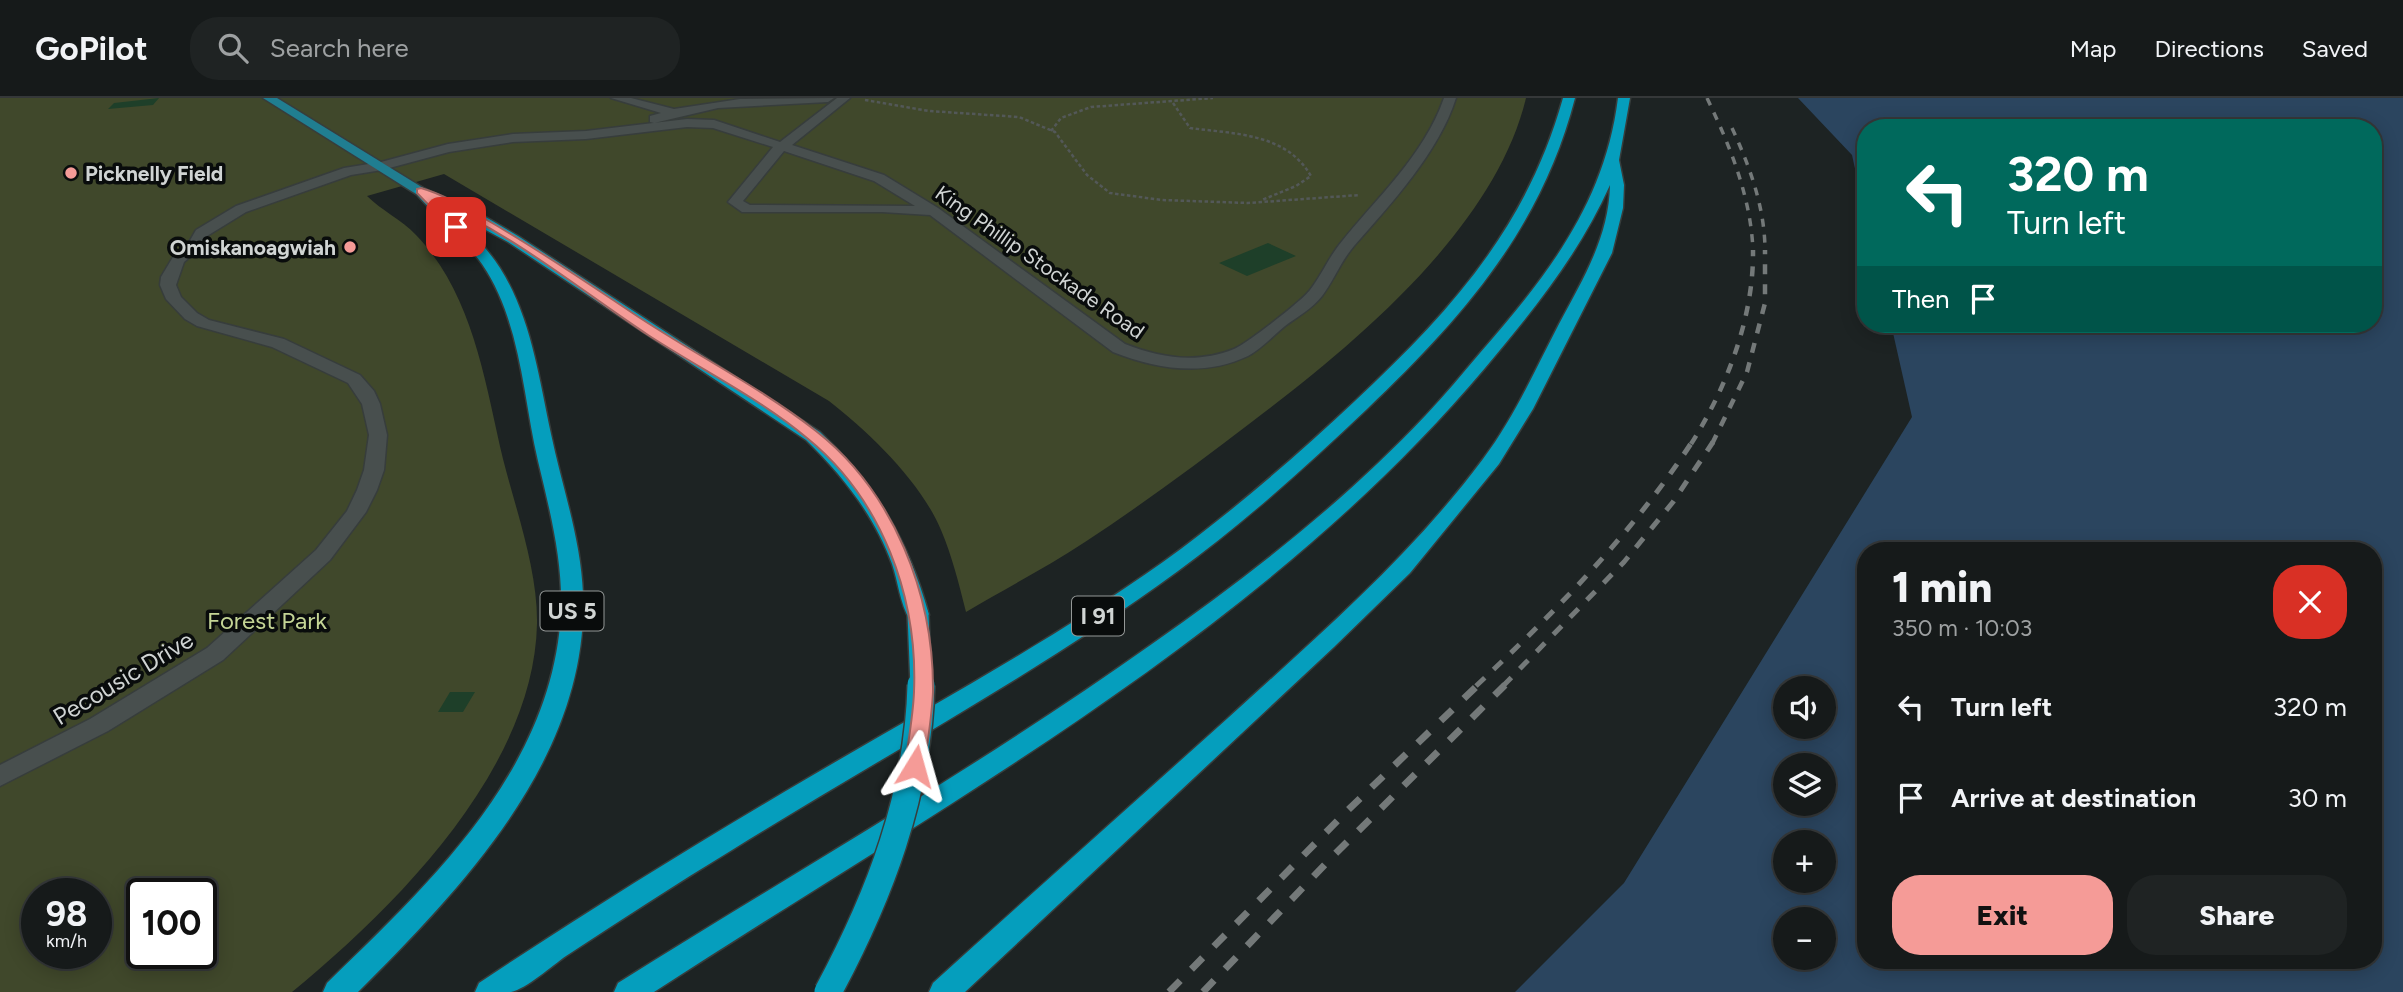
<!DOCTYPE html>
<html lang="en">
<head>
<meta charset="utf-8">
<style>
	body { margin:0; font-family:Figtree,sans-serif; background:#1f2323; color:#f1f3f6; height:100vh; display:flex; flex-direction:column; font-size:26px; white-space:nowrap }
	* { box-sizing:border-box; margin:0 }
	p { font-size:23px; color:#9ea1a2 }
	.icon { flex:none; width:38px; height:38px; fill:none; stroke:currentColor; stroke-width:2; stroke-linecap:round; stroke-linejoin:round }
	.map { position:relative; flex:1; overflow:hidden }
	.sheet { position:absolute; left:1857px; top:444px; width:525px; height:427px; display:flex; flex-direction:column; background:#161a1a; border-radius:28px; box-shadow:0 4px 18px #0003,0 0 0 2px #353839 }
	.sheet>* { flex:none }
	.guide { position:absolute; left:1857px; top:21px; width:525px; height:214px; border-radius:28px; box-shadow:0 4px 18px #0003,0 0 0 2px #353839; background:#00695c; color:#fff; overflow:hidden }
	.buttons { position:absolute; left:1773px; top:578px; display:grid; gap:14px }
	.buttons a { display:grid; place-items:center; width:63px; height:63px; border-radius:50%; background:#161a1a; box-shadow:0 4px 18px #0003,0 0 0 2px #353839; font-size:35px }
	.speed { position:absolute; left:21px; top:780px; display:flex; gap:14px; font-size:35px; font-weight:700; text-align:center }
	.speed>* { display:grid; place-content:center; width:91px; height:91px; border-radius:50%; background:#161a1a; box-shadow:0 4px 18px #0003,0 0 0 2px #353839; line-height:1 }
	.speed small { font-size:18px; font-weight:400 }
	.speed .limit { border:4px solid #111; border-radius:10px; background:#fff; color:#111 }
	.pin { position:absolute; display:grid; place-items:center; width:60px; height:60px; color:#fff; margin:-30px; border-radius:14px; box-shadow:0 4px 10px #0006 }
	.me { position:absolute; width:77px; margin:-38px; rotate:8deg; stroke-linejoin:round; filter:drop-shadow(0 0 5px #0008) }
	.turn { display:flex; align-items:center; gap:24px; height:147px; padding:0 35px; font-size:32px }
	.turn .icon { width:91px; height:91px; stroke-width:2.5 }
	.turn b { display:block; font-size:49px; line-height:60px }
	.then { display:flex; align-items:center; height:66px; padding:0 35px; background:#0003; gap:14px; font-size:26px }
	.round { display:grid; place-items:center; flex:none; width:74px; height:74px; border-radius:28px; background:#1f2323 }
	.summary { display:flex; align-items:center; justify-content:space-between; height:119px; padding:0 35px }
	h1 { font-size:42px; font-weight:800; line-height:52px }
	.cta { display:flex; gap:14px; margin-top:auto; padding:14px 35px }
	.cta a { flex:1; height:80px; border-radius:28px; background:#f59b97; color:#111; font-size:28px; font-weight:800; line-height:80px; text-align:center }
	.cta a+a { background:#1f2323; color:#f1f3f6 }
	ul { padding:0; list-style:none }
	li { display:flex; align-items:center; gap:21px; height:91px; padding:0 35px }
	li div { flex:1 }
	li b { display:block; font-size:26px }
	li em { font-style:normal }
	header { display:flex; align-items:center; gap:42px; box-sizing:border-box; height:98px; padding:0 35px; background:#161a1a; border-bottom:2px solid #353839 }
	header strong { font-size:33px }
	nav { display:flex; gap:38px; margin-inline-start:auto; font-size:24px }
	.search { width:490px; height:63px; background:#1f2323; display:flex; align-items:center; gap:18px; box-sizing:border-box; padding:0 24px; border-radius:28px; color:#9ea1a2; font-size:26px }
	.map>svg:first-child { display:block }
	.green { fill:#40482b; fill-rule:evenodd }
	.water { fill:#2b455f; fill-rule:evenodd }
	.building { fill:#1e3f29 }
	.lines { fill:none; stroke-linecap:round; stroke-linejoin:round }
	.minor-casing { stroke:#373d3c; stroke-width:3 }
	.major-casing { stroke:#373d3c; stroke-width:3 }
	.highway-casing { stroke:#373d3c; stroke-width:3 }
	.path { stroke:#535858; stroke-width:2.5; stroke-dasharray:3.5 2.5; stroke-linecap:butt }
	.minor { fill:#484f4e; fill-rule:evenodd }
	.major { fill:#207e91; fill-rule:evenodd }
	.highway { fill:#059ebd; fill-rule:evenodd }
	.rail-far3 { stroke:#747979; stroke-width:3.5; stroke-dasharray:8 8; stroke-linecap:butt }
	.rail-far2 { stroke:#747979; stroke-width:4.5; stroke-dasharray:10 10; stroke-linecap:butt }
	.rail-far1 { stroke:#747979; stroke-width:5; stroke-dasharray:12 12; stroke-linecap:butt }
	.rail { stroke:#747979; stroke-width:7; stroke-dasharray:16 16; stroke-linecap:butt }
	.highway-bridge-far1-casing { stroke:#373d3c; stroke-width:24; stroke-linecap:butt }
	.highway-bridge-casing { stroke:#373d3c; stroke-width:30; stroke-linecap:butt }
	.highway-bridge-far1 { stroke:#059ebd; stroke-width:21 }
	.highway-bridge { stroke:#059ebd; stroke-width:27 }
	.route { fill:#f59b97; stroke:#9f6562; stroke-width:2 }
	.poi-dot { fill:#f59b97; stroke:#090c0c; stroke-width:2.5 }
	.labels { text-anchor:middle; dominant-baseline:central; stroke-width:7; stroke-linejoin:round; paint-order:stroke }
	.far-poi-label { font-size:21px; font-weight:bold; fill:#d0d4d3; stroke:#090c0c; text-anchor:start }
	.far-street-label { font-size:21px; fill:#d0d4d3; stroke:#090c0c }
	.shield { fill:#090c0c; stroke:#949897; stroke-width:2 }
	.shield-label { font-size:23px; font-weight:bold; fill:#d0d4d3 }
	.park-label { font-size:24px; fill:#c4d595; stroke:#090c0c }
	.street-label { font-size:24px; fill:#d0d4d3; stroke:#090c0c }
</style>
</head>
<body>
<header>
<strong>GoPilot</strong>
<div class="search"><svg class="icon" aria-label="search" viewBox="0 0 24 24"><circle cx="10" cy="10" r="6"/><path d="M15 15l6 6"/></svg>Search here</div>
<nav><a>Map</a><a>Directions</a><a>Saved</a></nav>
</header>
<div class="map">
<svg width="2403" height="894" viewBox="0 0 2403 894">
	<rect width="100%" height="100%" fill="#1d2323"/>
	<path class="green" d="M0 0H1526C1495 130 1355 246 1253 323 1198 365 1143 406 1085 444 1047 469 1005 491 966 514 959 486 952 458 941 432 921 384 869 334 829 303L444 76 367 98C381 112 402 122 416 137 473 196 485 284 503 361 516 412 538 473 537 526 534 670 397 808 292 894H0ZM37 796H96V856H37ZM142 796H201V856H142Z"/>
	<path class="water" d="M1798 0H2403V894H1515L1624 785 1912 319 1891 226H2373V30H1866L1865 116 1852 57ZM1866 453H2373V863H1866ZM1785 590H1824V628H1785ZM1785 667H1824V705H1785ZM1785 744H1824V782H1785ZM1785 821H1824V859H1785Z"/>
	<path class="building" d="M159 0 153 7 108 11 114 5Z
		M1268 145 1296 158 1247 178 1219 165Z
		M450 594H475L463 614H438Z"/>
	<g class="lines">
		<g class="minor-casing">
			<path id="minor" d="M611 0H631L674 11 740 1 834 0 828 4 718 10 654 25 650 24V18L661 15Z
				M837 0H850L792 47 884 77 938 110 1125 246C1161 260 1197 266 1234 251 1246 246 1302 203 1310 192 1321 178 1328 161 1339 147 1376 100 1424 58 1444 0H1456C1439 54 1391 106 1354 148 1341 163 1334 182 1322 198 1313 210 1297 219 1285 228 1274 237 1261 251 1248 258 1204 279 1156 271 1113 254L930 117 882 114H742L728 104 773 49 713 30 687 29 586 41 513 44 449 54 382 72 351 77 246 114 207 138 199 151 184 164 176 187 181 199 197 215 209 222 284 241 360 277 374 293 380 306 387 337 384 372 377 392 366 414 330 462 223 562 108 633 0 688V667L90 621 207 550 316 452 347 413 357 392 364 372 369 337 362 306 348 285 272 249 197 228 185 221 166 201 160 187 161 179 173 159 188 146 196 132 236 108 344 70 381 64 448 46 513 36 586 33 687 21 714 22 780 44ZM784 53 874 83 915 108 750 107 743 103Z"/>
		</g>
		<g class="major-casing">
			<path id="major" d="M263 0H277L428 93 421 97 416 96Z"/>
		</g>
		<g class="highway-casing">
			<path id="highway" d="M1563 0H1575C1541 131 1463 219 1367 311 1307 368 1245 424 1178 473 1037 576 881 659 732 752 676 786 621 822 566 858 553 867 526 891 511 894 500 894 486 894 475 894L479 885C587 813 697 745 808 680 927 610 1050 544 1163 464 1231 415 1294 360 1355 303 1451 213 1527 129 1563 0Z
				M1618 0H1630L1619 62 1624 87 1623 110 1612 155 1533 311 1499 366 1410 475 1334 549 965 894H929L933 885C1031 796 1130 708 1228 620 1318 538 1410 459 1483 361 1514 320 1535 272 1559 226 1583 181 1609 139 1610 87 1579 156 1533 213 1485 270 1260 537 943 706 654 894H614L618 885C797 773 980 668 1152 546 1249 478 1344 404 1426 317 1445 297 1462 276 1480 255 1547 178 1605 105 1618 0Z
				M421 89 484 118 518 138 820 334C875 386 909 444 929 517L926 522 918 524 910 522C900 506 898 483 892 466 874 417 843 378 806 342L508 144 447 111C466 129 485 147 500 170 531 219 539 280 551 336 562 389 581 441 583 496 589 658 464 788 358 894H323L327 885C432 783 553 670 561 514 563 463 550 413 538 363 523 299 521 223 482 166 463 139 435 119 414 93Z"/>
		</g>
		<path class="path" d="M865 2 929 13 1019 19 1055 34 1087 77 1110 95 1162 102 1248 105 1360 97
			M1173 5 1190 30C1235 36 1286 35 1311 78L1296 88 1262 102
			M1051 33 1061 20 1091 9 1213 0"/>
		<use href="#minor" class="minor"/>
		<use href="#major" class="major"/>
		<use href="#highway" class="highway"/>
		<path class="rail-far3" d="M1707 0C1730 48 1751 99 1753 153
			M1732 30C1750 69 1765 110 1765 153"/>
		<path class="rail-far2" d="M1691 346C1727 289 1754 219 1753 152
			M1712 346 1747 274 1765 205V152"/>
		<path class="rail-far1" d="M1476 588C1556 513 1632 436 1692 344
			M1503 588 1624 464 1673 404 1713 344"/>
		<path class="rail" d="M1169 894 1348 712 1478 587
			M1203 894 1334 757 1505 587"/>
		<g class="highway-bridge-far1-casing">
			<path id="highway-bridge-far1" d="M918 517 921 588"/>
		</g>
		<g class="highway-bridge-casing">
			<path id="highway-bridge" d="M828 894C880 797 918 698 921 587"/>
		</g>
		<use href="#highway-bridge-far1" class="highway-bridge-far1"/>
		<use href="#highway-bridge" class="highway-bridge"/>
	</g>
	<path class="route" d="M421 90C445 97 466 110 487 122 538 151 586 184 634 216 694 256 760 289 816 333 894 394 934 497 933 594 932 619 927 644 925 668L922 673 915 675 908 673 905 668C908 644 913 619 914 594 918 499 882 401 807 340 759 300 700 271 648 237 580 192 513 136 437 104L461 129 452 131 417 95V91Z"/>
	<g class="poi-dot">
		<circle cx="71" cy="75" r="7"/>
		<circle cx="350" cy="149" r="7"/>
	</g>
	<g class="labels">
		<g class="far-poi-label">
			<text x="85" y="75">Picknelly Field</text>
			<text x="336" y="149" text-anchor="end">Omiskanoagwiah</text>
		</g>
		<g class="far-street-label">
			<text transform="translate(1040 164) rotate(35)">King Phillip Stockade Road</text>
		</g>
		<g class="shield">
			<rect x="540.5" y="493.5" width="63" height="39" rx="5"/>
			<rect x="1072" y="498.5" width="52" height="39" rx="5"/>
		</g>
		<g class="shield-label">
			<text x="572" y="513">US 5</text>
			<text x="1098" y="518">I 91</text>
		</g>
		<g class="park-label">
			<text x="267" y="522">Forest Park</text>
		</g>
		<g class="street-label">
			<text transform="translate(123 580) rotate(-31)">Pecousic Drive</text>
		</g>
	</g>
</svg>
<div class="buttons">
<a><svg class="icon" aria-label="sound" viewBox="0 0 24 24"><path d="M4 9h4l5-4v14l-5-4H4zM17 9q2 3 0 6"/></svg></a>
<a><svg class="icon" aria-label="layers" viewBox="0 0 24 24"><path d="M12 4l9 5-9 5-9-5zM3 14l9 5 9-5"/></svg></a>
<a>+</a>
<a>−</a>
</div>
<div class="speed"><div>98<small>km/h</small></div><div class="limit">100</div></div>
<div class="pin" style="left:456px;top:129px;background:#d93025"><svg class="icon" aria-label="arrive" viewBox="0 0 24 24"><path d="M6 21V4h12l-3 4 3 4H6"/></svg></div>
<svg class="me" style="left:915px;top:668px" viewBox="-20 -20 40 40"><path d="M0-17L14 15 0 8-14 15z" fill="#f59b97" stroke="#fff" stroke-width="4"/></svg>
<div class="guide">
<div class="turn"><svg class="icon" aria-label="left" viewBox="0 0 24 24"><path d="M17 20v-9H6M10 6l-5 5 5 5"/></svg><div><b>320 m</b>Turn left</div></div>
<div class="then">Then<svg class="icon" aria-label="arrive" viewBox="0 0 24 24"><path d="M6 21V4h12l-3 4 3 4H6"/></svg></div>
</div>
<section class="sheet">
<div class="summary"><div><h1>1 min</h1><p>350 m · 10:03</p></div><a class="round" style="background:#d93025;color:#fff"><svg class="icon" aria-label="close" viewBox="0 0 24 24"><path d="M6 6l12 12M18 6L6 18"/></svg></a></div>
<ul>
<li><svg class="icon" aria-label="left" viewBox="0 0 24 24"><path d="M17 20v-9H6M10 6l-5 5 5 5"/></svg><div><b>Turn left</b></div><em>320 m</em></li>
<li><svg class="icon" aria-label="arrive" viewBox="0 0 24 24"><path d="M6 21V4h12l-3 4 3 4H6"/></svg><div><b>Arrive at destination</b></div><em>30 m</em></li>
</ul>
<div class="cta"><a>Exit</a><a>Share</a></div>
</section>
</div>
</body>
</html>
